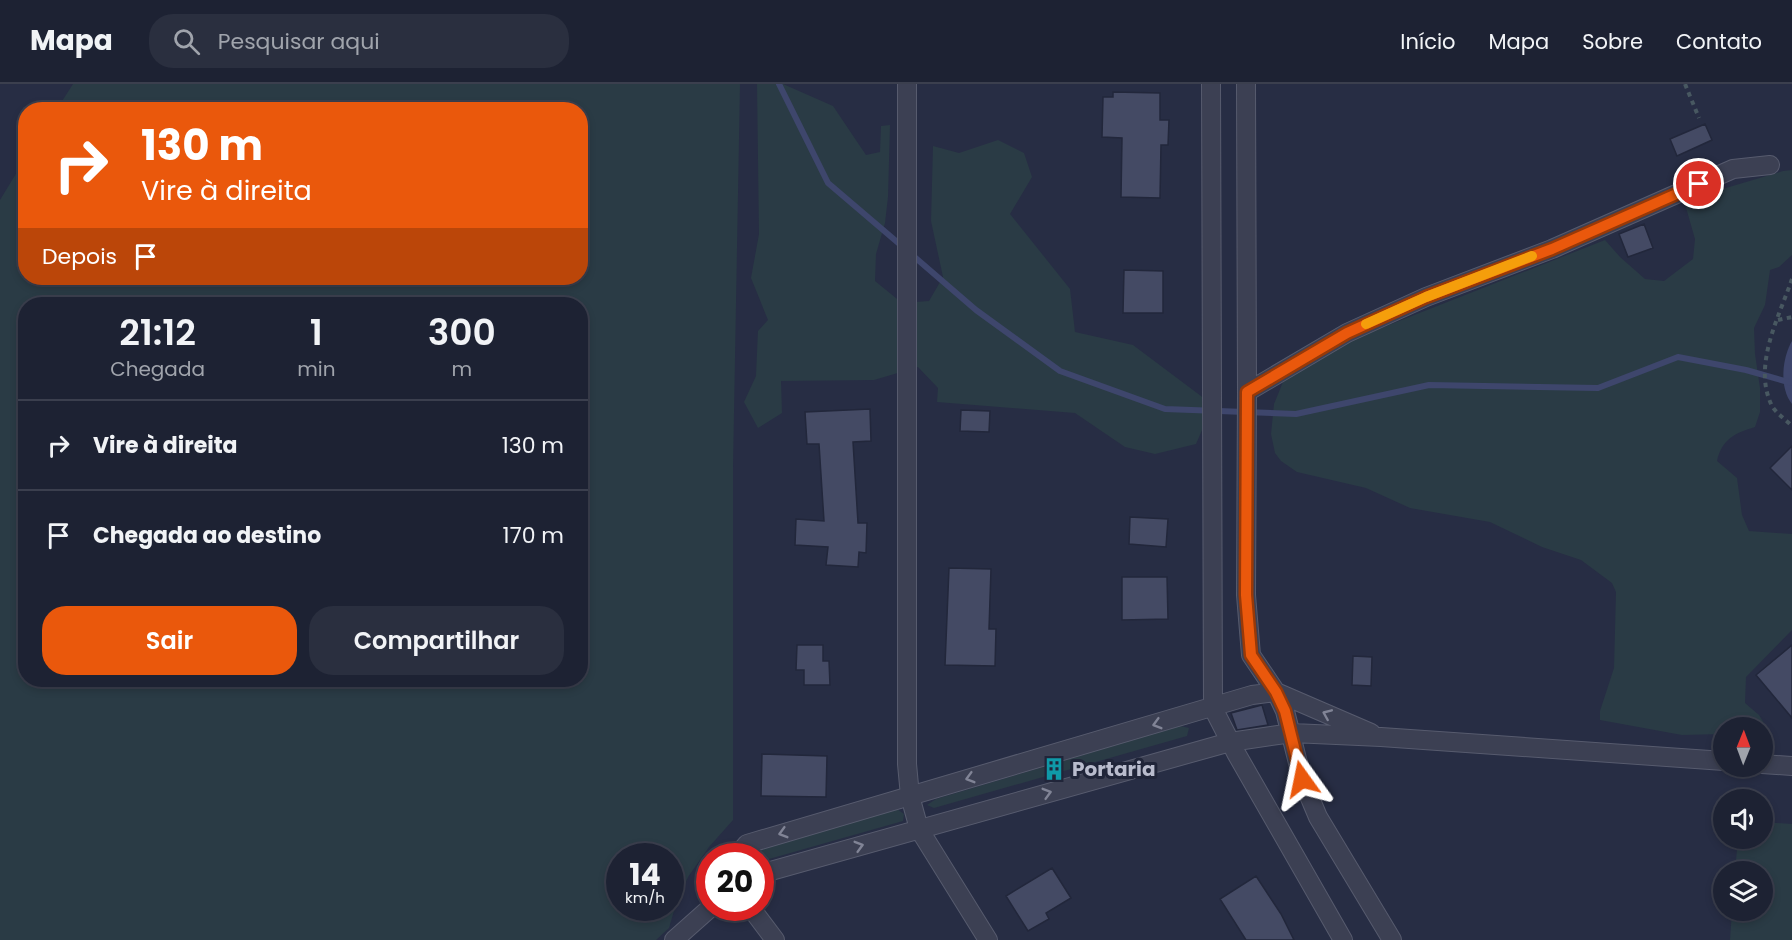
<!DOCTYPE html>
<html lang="pt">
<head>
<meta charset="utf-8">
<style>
	body { margin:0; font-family:Poppins,sans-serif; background:#2a2f3f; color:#f1f3f6; height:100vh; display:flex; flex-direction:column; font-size:22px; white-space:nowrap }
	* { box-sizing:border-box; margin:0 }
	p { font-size:20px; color:#a0a4ac }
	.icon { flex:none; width:33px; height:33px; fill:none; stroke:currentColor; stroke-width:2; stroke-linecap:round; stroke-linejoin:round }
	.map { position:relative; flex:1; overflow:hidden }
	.drawer { position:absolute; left:18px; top:213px; width:570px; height:390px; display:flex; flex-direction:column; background:#1d2233; border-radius:24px; box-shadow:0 3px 9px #0003,0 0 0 2px #3b3f4e }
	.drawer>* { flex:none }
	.top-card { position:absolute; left:18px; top:18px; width:570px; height:183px; border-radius:24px; box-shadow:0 3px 9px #0003,0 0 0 2px #3b3f4e; background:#ea580c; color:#fff; overflow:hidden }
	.needle { width:39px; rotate:1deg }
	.controls { position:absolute; left:1713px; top:633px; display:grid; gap:12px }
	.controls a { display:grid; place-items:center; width:60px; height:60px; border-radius:50%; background:#1d2233; box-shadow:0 3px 9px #0003,0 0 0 2px #3b3f4e; font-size:30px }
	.speed { position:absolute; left:606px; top:759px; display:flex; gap:12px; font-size:30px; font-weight:700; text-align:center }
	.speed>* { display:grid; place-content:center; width:78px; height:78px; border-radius:50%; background:#1d2233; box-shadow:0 3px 9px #0003,0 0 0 2px #3b3f4e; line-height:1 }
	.speed small { font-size:15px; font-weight:400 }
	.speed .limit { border:9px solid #d22; background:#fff; color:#111 }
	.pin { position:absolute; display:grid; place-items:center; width:51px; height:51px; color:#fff; margin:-26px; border:3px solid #fff; border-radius:50%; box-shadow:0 2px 6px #0007 }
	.me { position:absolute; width:66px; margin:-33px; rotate:348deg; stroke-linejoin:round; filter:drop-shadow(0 0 4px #0008) }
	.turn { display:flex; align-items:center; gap:21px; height:126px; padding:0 24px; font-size:27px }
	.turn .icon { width:78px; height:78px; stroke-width:2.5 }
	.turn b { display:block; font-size:42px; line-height:51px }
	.then { display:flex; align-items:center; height:57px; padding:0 24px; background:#0003; gap:12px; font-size:22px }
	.eta { display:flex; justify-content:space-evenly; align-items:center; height:102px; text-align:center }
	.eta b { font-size:36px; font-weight:600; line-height:42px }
	.primary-button { display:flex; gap:12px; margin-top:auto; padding:12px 24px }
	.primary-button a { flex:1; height:69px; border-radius:24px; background:#ea580c; color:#fff; font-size:24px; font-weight:600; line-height:69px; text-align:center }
	.primary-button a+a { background:#2a2f3f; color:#f1f3f6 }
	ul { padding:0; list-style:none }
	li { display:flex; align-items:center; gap:18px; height:90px; padding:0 24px; border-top:2px solid #3b3f4e }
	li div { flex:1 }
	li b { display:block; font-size:22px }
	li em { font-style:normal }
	header { display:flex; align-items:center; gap:36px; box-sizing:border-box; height:84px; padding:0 30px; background:#1d2233; border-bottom:2px solid #3b3f4e }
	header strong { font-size:28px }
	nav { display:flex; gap:33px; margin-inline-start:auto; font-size:21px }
	.search { width:420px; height:54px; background:#2a2f3f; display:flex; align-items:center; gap:15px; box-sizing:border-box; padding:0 21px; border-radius:24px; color:#a0a4ac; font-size:22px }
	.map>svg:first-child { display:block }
	.green { fill:#2a3b45; fill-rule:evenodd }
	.water { fill:#3e466c }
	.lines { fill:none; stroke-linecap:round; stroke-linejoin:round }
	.stream { stroke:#3e466c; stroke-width:6 }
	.building { fill:#444a64; stroke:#22273b; stroke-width:1.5 }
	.minor-casing { stroke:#575b6e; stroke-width:20 }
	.path { stroke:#485861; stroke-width:4; stroke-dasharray:4.5 4.5; stroke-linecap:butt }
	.minor { stroke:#3c4053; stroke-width:18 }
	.oneway { stroke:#818496 }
	.route-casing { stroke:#983908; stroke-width:15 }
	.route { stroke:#ea580c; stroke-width:10 }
	.slow { stroke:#f59e0b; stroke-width:10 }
	.labels { text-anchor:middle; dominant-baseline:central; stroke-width:6; stroke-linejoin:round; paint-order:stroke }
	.poi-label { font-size:20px; font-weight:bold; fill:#b9bccd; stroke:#202539; text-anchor:start }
</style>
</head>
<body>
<header>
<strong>Mapa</strong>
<div class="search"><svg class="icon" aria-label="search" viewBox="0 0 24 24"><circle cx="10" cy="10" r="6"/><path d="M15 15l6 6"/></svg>Pesquisar aqui</div>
<nav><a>Início</a><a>Mapa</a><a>Sobre</a><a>Contato</a></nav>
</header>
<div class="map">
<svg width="1792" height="856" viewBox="0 0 1792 856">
	<rect width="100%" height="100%" fill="#272d44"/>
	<path class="green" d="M73 0H740L733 383V736L709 763 688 793 676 820 669 844 656 856H0V116L25 75 26 194H580V26L57 25ZM26 220H580V596H26ZM620 772H670V824H620Z
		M757 0H783L833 22 866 71 880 68 881 42 890 41 888 113 885 139 876 170 875 197 902 219 929 217 943 193 931 137 933 62 959 69 998 56 1024 69 1032 93 1010 130 1070 205 1075 248 1133 261 1213 321 1196 360 1155 370 1125 363 1075 329 937 318 938 304 918 283 874 296 781 297 782 329 758 344 744 318 756 292 758 247 768 236 751 194 759 150Z
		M1792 86V171L1779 183 1770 186 1765 221 1754 244 1755 270 1760 304V328L1755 343C1735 349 1722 355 1717 377L1737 394 1742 431 1749 447 1792 450V546L1746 593 1745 619 1759 631 1770 649H1763L1762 644H1724L1723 650 1682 651 1600 636V627L1614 584 1616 508 1612 499 1581 476 1542 463 1490 438 1410 424 1366 404 1297 388 1281 377 1275 369 1271 350 1274 320 1285 293 1323 267 1605 156 1620 173 1645 195 1664 197 1693 175 1695 155 1685 120 1692 114 1783 87Z
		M1180 642 1189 644 1187 652 934 724 927 721 936 715Z
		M897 725 904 730 903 737 762 777 760 772H758L761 766Z
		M1763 738 1792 740V856H1730L1732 827 1762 826V788L1735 787 1738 755 1762 754Z"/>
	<path class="water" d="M1792 257V320C1779 304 1782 274 1792 257Z"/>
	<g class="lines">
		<path class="stream" d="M779 0 828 99 903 163
			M911 170 976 226 1060 287 1165 325 1296 330 1429 301 1598 304 1678 273 1746 286 1792 299"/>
	</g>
	<path class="building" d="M1113 8 1160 9V36H1169L1168 61H1161L1160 114 1121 113 1122 54 1102 53 1103 13H1113Z
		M1705 40 1712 56 1677 72 1670 55Z
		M1644 140 1653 164 1628 173 1619 150Z
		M1124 186 1163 187V229H1123Z
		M870 325 871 357 853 358 858 439H867L866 469 859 468 858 483 826 481 828 463 795 461 796 435 824 437 819 360H807L805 328Z
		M961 326 990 327 989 348 960 347Z
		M1792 362V406L1770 384Z
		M1130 433 1168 435 1166 463 1129 460Z
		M949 484 991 485 989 545H996L995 582 945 581Z
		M1122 493H1167L1168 535 1122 536Z
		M797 561H823V577H829L830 601H804V586H796Z
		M1792 561V634L1756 591Z
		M1353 572 1372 573 1371 602 1352 601Z
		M1262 621 1268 641 1237 646 1231 629Z
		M762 670 827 672 826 713 761 712Z
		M1052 784 1071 814 1046 829 1049 835 1028 847 1006 812Z
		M1256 792 1281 830 1294 856H1246L1220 815Z"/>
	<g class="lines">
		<g class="minor-casing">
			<path id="minor" d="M907 0V680L910 712 919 745 988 856
				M1211 0 1213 624 1236 669 1343 856
				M1246 0 1247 308
				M1762 680 1792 682
				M737 772 747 760 1252 611 1276 608 1371 649
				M760 790 1230 658 1292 649 1381 653 1724 677
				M751 824 775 856
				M674 856 710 824
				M1392 856 1318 733 1302 695 1285 627 1276 608 1251 571 1246 511 1247 308 1347 249 1426 213 1552 165 1733 85 1770 81"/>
		</g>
		<path class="path" d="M1685 0 1699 34
			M1792 195C1779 233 1752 282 1772 322 1776 329 1786 336 1792 342
			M1778 236 1792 233"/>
		<use href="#minor" class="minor"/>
	</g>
	<defs><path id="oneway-chevron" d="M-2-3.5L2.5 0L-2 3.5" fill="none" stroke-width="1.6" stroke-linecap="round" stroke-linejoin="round" transform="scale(1.5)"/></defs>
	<g class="oneway">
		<use href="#oneway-chevron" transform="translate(1327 630) rotate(-157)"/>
		<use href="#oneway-chevron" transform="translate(1157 640) rotate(164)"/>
		<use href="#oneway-chevron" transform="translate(970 694) rotate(164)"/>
		<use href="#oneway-chevron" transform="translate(1047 709) rotate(-16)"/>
		<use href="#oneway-chevron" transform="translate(783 749) rotate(164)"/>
		<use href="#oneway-chevron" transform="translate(859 762) rotate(-16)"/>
	</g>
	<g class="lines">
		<g class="route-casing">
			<path id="route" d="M1302 695 1285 627 1276 608 1251 571 1246 511 1247 308 1347 249 1426 213 1552 165 1699 100"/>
		</g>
		<use href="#route" class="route"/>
		<path class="slow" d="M1366 240 1426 213 1532 172"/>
	</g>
	<defs>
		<g id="building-bare" transform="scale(1.8)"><path d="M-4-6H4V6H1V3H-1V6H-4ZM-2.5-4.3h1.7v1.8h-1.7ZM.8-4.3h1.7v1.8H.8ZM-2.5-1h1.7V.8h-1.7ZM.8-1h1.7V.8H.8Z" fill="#0f9aa8" stroke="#202539" stroke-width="2.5" paint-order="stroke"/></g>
	</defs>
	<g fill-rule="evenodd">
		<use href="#building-bare" x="1054" y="685"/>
	</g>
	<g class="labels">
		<g class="poi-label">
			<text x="1072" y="685">Portaria</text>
		</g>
	</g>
</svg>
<div class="controls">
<a><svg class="needle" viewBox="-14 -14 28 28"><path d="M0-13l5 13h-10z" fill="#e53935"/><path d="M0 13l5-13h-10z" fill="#a0a4ac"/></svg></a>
<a><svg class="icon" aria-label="sound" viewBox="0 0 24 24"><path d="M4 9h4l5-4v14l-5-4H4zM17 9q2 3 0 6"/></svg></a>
<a><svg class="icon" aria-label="layers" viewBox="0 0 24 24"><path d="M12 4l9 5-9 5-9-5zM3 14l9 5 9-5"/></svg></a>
</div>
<div class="speed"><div>14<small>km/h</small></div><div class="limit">20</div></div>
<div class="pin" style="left:1699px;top:100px;background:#d93025"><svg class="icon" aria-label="arrive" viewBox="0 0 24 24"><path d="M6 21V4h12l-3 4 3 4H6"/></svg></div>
<svg class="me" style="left:1302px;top:695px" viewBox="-20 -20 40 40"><path d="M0-17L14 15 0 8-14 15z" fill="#ea580c" stroke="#fff" stroke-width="4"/></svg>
<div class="top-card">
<div class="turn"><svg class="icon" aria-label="right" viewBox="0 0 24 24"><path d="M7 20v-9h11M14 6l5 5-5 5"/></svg><div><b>130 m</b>Vire à direita</div></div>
<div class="then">Depois<svg class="icon" aria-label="arrive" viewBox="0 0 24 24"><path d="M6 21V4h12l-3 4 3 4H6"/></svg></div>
</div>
<section class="drawer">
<div class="eta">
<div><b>21:12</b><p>Chegada</p></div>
<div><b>1</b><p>min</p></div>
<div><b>300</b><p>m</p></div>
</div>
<ul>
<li><svg class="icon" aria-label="right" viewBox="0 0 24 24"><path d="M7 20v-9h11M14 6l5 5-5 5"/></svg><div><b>Vire à direita</b></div><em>130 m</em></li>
<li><svg class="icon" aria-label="arrive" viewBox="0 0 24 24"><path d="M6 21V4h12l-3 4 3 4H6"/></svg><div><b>Chegada ao destino</b></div><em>170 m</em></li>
</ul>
<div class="primary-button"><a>Sair</a><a>Compartilhar</a></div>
</section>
</div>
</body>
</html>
